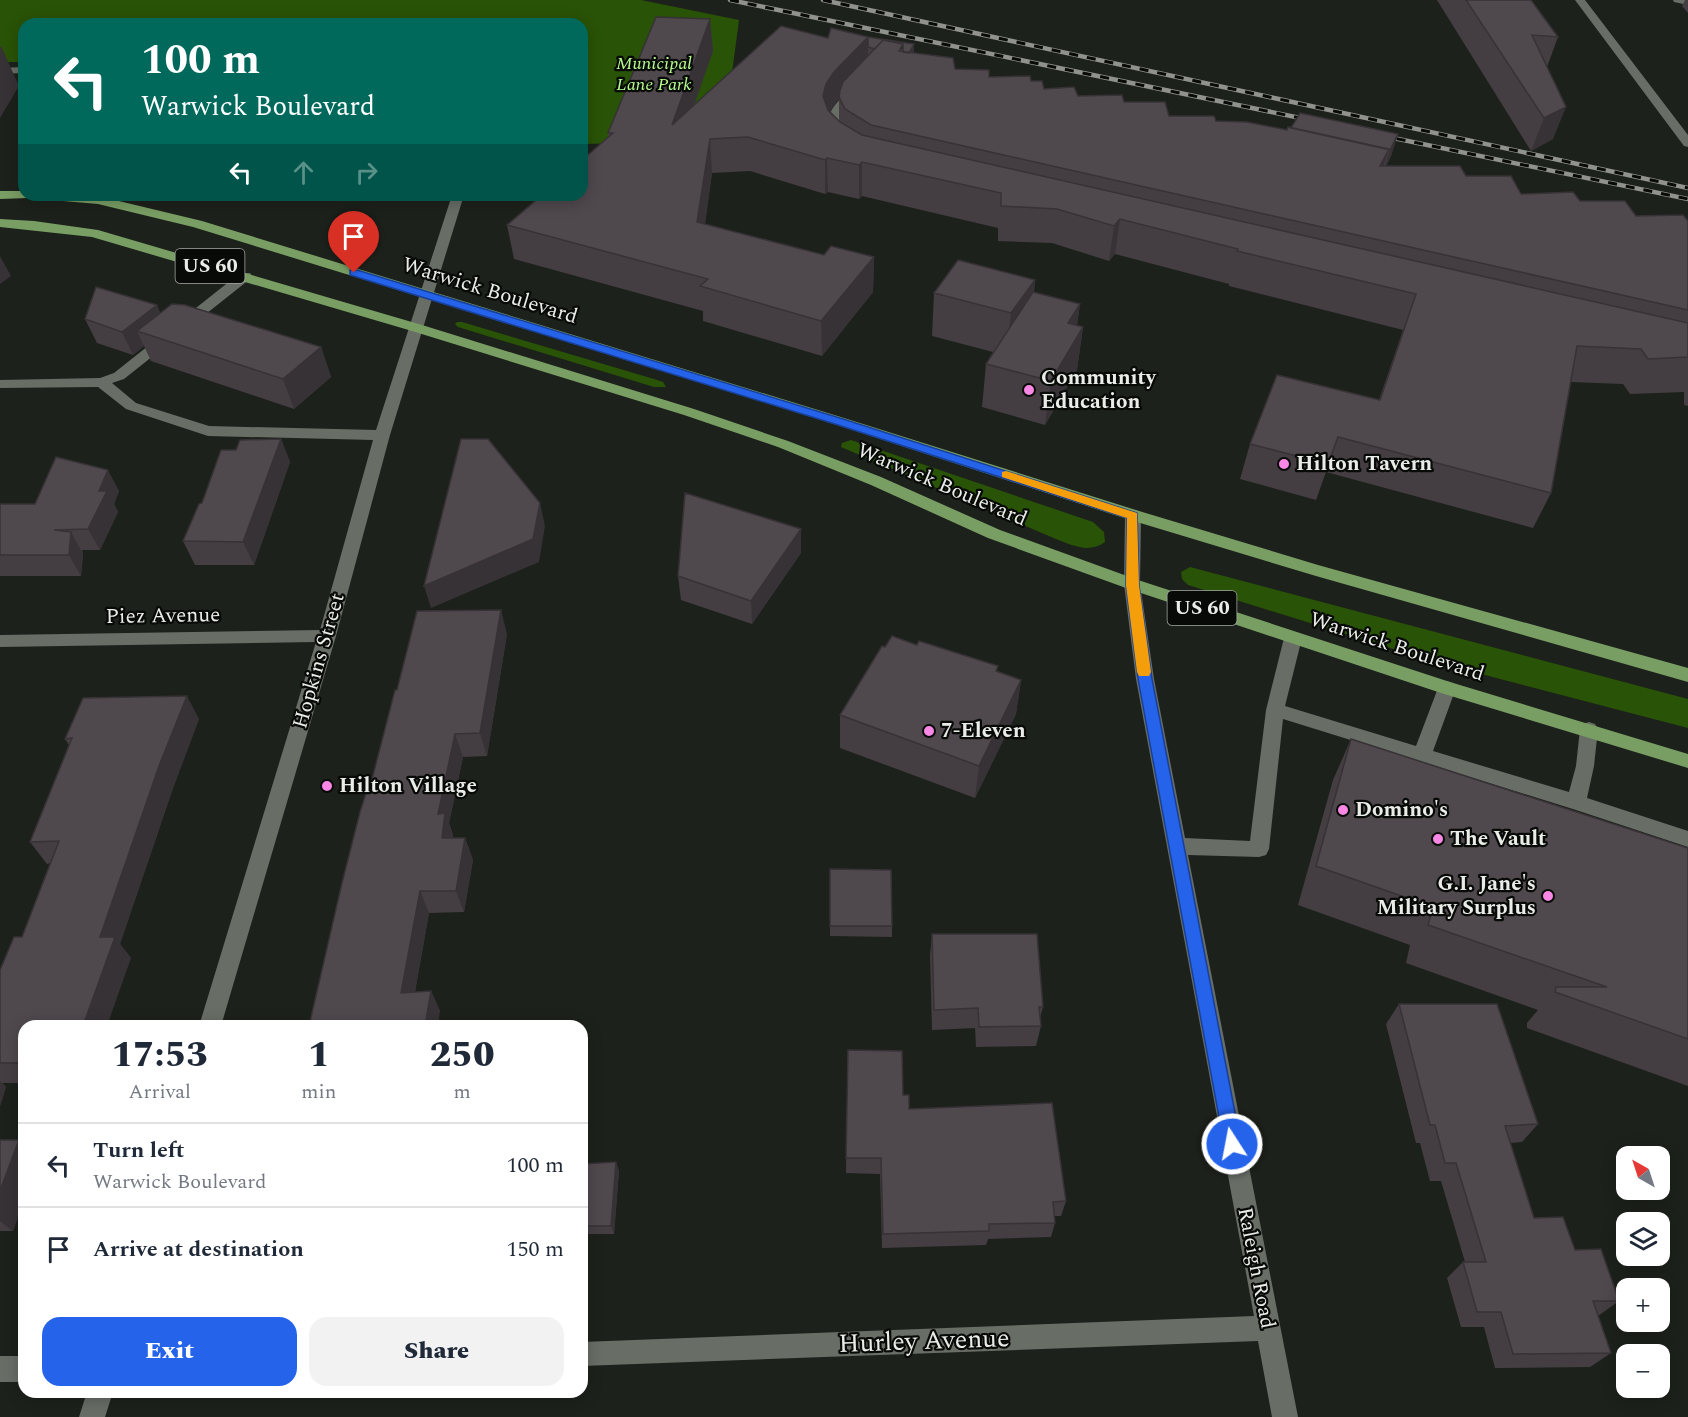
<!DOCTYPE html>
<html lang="en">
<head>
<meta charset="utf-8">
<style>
	body { margin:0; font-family:Spectral,serif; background:#f2f2f3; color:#1f2937; height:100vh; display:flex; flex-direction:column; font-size:22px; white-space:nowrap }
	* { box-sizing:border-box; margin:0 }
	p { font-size:20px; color:#747a83 }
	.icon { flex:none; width:33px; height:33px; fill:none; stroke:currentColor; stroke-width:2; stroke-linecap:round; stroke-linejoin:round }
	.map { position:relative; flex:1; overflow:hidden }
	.sheet { position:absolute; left:18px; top:1020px; width:570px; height:378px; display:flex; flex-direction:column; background:#fff; border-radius:18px; box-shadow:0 3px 15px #0003 }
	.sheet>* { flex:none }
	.banner { position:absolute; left:18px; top:18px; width:570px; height:183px; border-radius:18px; box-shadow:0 3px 15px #0003; background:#00695c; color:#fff; overflow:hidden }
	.needle { width:39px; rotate:321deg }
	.fabs { position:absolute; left:1616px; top:1146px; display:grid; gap:12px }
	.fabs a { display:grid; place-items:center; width:54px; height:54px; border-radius:12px; background:#fff; box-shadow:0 3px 15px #0003; font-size:30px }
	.pin { position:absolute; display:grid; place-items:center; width:51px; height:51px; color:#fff; margin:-62px -26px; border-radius:50% 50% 50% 0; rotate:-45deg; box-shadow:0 0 6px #0007 }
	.pin .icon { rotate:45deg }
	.me { position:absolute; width:66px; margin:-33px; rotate:349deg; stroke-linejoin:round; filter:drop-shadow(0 0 4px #0008) }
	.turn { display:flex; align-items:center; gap:21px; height:126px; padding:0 24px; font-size:27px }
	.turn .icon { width:78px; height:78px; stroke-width:2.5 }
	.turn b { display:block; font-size:42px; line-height:51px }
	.lanes { display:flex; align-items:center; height:57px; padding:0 24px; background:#0003; justify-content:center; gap:30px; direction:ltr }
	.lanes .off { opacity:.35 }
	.eta { display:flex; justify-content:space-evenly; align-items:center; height:102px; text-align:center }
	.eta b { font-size:36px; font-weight:800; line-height:42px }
	.primary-button { display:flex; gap:12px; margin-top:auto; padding:12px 24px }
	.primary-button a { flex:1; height:69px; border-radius:18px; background:#2563eb; color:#fff; font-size:24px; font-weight:800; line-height:69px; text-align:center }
	.primary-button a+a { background:#f2f2f3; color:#1f2937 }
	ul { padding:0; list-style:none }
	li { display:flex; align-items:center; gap:18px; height:84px; padding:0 24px; border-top:2px solid #e0e1e3 }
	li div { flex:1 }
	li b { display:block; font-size:22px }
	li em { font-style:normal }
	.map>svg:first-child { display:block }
	.green { fill:#295306 }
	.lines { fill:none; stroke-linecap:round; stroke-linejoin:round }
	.minor { fill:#686d66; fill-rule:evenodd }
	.major { fill:#799e64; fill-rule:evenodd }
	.rail-casing { stroke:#8f928d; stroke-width:4.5 }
	.rail { stroke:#080a07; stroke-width:3; stroke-dasharray:9; stroke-linecap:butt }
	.wall { fill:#443e42; fill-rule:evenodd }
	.shaded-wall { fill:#373236 }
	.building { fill:#4f484d; stroke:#373236; stroke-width:1.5 }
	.route { fill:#2563eb; stroke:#184099; stroke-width:1.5 }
	.slow { fill:#f59e0b }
	.poi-dot { fill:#fa87e6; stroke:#080a07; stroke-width:2 }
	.labels { text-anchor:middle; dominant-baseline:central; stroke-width:4.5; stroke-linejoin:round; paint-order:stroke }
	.far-park-label { font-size:18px; font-style:italic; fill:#b5fc8d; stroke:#080a07 }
	.shield { fill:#080a07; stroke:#a6a8a4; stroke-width:1.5 }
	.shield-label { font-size:20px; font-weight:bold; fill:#eaece8 }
	.street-label { font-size:21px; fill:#eaece8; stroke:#080a07 }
	.poi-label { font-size:21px; font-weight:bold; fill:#eaece8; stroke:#080a07; text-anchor:start }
	.near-street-label { font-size:26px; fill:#eaece8; stroke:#080a07 }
</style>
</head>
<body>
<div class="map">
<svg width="1688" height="1417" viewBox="0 0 1688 1417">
	<rect width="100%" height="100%" fill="#1d211b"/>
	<path class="green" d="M0 0H641L739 20 723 141 582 144V24H24V62H0Z
		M457 322H462L654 379 663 382 666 387H654L458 327 455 324Z
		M851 440 1093 522 1104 532 1105 542C1089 554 1072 545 1056 539L841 447 842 443Z
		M1190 567 1688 699V728L1435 662 1204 590 1188 585 1182 579 1181 572Z"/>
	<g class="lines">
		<path class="minor" d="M1575 0H1585L1688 135V147L1684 146Z
			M1673 0H1688V5L1674 2Z
			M24 67V73L0 74V68Z
			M855 90 861 93C849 108 832 117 839 139L837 142H829C819 123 836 96 855 90Z
			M452 195H464L390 435 336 636 221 1026H199L316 642 0 647V635L320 630 373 440 208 436 126 409 98 387 0 388V380L100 378 114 373 240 273H250L252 276 250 279 124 379 112 383 136 403 209 426 376 430Z
			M1133 510 1139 511 1141 515 1140 584 1154 679 1185 838 1250 841 1266 710 1284 638 1287 634 1293 632 1299 634 1302 638 1285 706 1416 746 1438 688 1441 683 1447 681 1453 683 1456 688 1433 751 1569 792 1576 766 1580 729 1583 724 1589 722 1595 724 1598 729 1594 766 1587 798 1688 831V847L1576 810 1283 719 1269 849 1266 855 1259 857 1188 855 1298 1417H1272L1258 1341 582 1366V1342L1254 1316 1136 679 1124 584 1125 515 1127 511Z
			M0 1356H24V1382H0Z
			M87 1392H113L105 1417H79Z"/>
		<path class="major" d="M0 191H24V195L98 196 202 221 844 418 1139 511 1318 565 1688 668V682L1316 576 1127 519 834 424 193 227 98 204 28 198 0 199Z
			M0 219 34 221 98 230 422 325 694 409 788 441 881 477 1000 530 1138 580 1450 682 1688 754V768L1441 693 1126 588 988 538 871 485 778 447 684 415 412 331 92 237 0 227Z"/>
		<g class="rail-casing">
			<path id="rail" d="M730 0 1315 121
				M823 0 1688 188
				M1379 135 1688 199"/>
		</g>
		<use href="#rail" class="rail"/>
	</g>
	<path class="wall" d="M1437 0H1531L1558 37 1547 67 1553 139 1531 151Z
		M1685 0H1688V13L1682 6Z
		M710 19 713 51 694 105 828 38 868 37 914 53 955 69 989 77 1031 81 1044 89 1078 96 1124 102 1169 116 1287 130 1291 128 1398 134 1391 156 1386 166 1466 176 1521 194 1580 201 1636 216 1688 221V406L1684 405V392L1630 394 1623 384 1571 382 1551 493 1533 528 1326 472 1316 500 1240 479 1250 444 1379 400 1403 330 1229 286V284L1115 254 1109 261 1052 243 998 241V228L862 196 859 199 828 192 825 194 750 171 712 173 705 224 824 255 874 257 873 292 822 356 703 321V311L514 259 507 225 608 137V133ZM839 99V122L830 112 834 105Z
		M1035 280 1034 292 1080 304 1077 325 1083 327 1077 370 1045 425 982 407 986 364 993 352 932 336 934 293Z
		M157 305 160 313 321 347 331 377 294 409 151 361 144 346 133 355 97 343 85 319Z
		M281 439 290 462 254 565H195L183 541 202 503Z
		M119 491 114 504 118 512 100 550H82L83 554 81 576H0V504H35Z
		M801 553 752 624 681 600 678 576Z
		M507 634 487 756 463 757 449 823 453 835V838H465L473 860 464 912 429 913 415 992 431 991 440 1011 309 1026 370 787Z
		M997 672 1021 680 1016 714 975 798 840 748V715Z
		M199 719 173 788 120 944 131 958 24 1026V1083H2L6 1087 0 1106V970L22 937 50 863 47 864 30 842 69 745 65 739Z
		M1351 739 1688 848V1086L1527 1028V1023L1538 1010 1406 963 1410 945 1298 905 1333 780Z
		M830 869 892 926V937L830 936Z
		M932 934 1043 1007 1040 1018 1041 1026 1036 1046 976 1047 975 1028 932 1030 930 955Z
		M1399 1004 1538 1124 1522 1142 1510 1143 1534 1218 1575 1250 1619 1301 1598 1316 1611 1353 1590 1367 1495 1368 1484 1327H1461L1447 1278 1463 1262H1465L1441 1181H1430L1420 1143H1416L1386 1024Z
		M848 1050 909 1109 1066 1201 1061 1216H1055V1223L1051 1237 988 1239 986 1245 882 1248 880 1174 846 1173Z
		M0 1140H19L24 1144V1200L13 1231H0Z
		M616 1162 619 1171 614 1234H582V1164Z"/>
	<path class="shaded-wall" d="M710 19 713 51 675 159 672 125Z
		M868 37V69L834 105 826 117 823 96 826 84 834 72Z
		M914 44V55L908 56Z
		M1 46 19 86 0 118V48Z
		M1566 107 1553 139 1531 151 1544 118Z
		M1398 134 1391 156 1383 172 1390 150Z
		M710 139 712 173 700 257 697 222Z
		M1389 149 1378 183 1380 166Z
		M827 158 828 192 825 194V160Z
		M862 162V196L859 199V165Z
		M1120 219 1115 254 1109 261 1114 226Z
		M0 256 11 276 0 284Z
		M874 257 873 292 822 356 821 321Z
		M1035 280 1030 323 1006 356 1011 313Z
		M1080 304 1074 343 1083 327 1077 370 1045 425 1051 381 1068 323Z
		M157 305 167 328 137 331 144 346 133 355 122 332Z
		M321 347 331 377 294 409 283 379Z
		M281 439 290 462 254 565 243 542Z
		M108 470 119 491 114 504 118 512 100 550 88 529 99 491Z
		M540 503 545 526 539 562 431 608 424 586Z
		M801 529V553L752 624 751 601Z
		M71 532 83 554 81 576 69 555Z
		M501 610 507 634 487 756 480 733Z
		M1021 680 1016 714 975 798 979 766Z
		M187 696 199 719 173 788 120 944 131 958 107 1026H83L100 937 159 766Z
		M455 734 463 757 449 823 453 835 451 860 442 838 438 814Z
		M465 838 473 860 464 912 456 891Z
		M420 891 429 913 411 1013 401 993Z
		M431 991 440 1011 438 1026H425Z
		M0 1081 6 1087 0 1106Z
		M19 1140 24 1144V1200L13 1231 0 1221V1191Z
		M616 1162 619 1171 614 1234 611 1226Z"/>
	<path class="building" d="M1466 0H1531L1558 37 1532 35 1566 107 1544 118Z
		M656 17 710 19 672 125 781 26 828 38 831 28 868 37 834 72 826 84 823 96 828 110 840 122 862 135 1688 323V357L1648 359 1641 349 1577 346 1551 493 1338 437 1328 464 1250 444 1277 375 1380 400 1416 294 1237 251 1238 249 1120 219 1114 226 1057 209 1001 206V193L862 162 859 165 827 158 825 160 748 137 710 139 697 222 824 255 831 246 874 257 821 321 700 286 708 279 507 225 542 195H582V160L613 133H608Z
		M868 37 914 44 909 53 903 52V44L883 40 875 49 868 47Z
		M883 40 903 44 899 51 953 58 955 69 989 70V77L1030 76 1031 81H1042L1044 89 1074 87 1078 96 1122 95 1124 102H1165L1169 116H1214L1216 121 1247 122 1287 130 1288 127 1389 149 1380 166H1460L1466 176H1511L1521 194 1573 192 1580 201H1625L1636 216 1683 215 1688 221V310L871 125 845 109 839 97 840 90 843 82Z
		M1300 113 1398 134 1390 150 1291 128Z
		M958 260 1035 280 1011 313 934 293Z
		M96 287 157 305 122 332 85 319Z
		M1033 292 1080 304 1068 323 1083 327 1051 381 986 364Z
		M172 304 185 305 321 347 283 379 137 331Z
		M281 439 243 542 183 541 199 504 202 503 221 450H236L240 440Z
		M461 439H488L540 503 533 539 424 586Z
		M56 457 108 470 99 491H107L88 529 54 530 71 532 69 555H0V504H35Z
		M685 493 801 529 751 601 678 576Z
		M501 610 480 733 455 734 438 814 445 813 442 838H465L456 891H420L401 993 431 991 425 1026H309L342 883 360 812 368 787H370L395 690H397L417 611Z
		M892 636 917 645 919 641 998 666 996 671 1021 680 979 766 840 715 882 646 885 647Z
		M187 696 159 766 100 937H115L83 1026H24V1063H0V970L14 937H22L59 841 30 842 72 738 65 739 83 698Z
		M1351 739 1688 848V1039L1555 992 1556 987H1607L1428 925 1433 907 1316 866Z
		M830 869 891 870 892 926H830Z
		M932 934H1037L1043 1007H1039L1041 1026 979 1027 978 1008 934 1010Z
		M1399 1004H1497L1538 1124 1505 1126 1534 1218 1563 1217 1575 1250 1601 1249 1619 1301H1593L1611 1353 1513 1354 1501 1312H1477L1463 1262H1486L1456 1163H1445L1435 1125H1430Z
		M848 1050 902 1051 903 1095H909V1109L1052 1103 1066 1201 1053 1202 1055 1223 989 1224V1231L883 1234 881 1158H846Z
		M0 1140H19L0 1191Z
		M616 1162 611 1226H582V1164Z"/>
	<path class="route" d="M350 270H357L843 419 1137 513 1139 585 1152 679 1241 1144 1238 1150 1232 1153 1226 1150 1224 1144 1138 679 1126 585 1127 518 835 424 350 275Z"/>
	<path class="slow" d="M1006 471 1137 513 1139 585 1151 672 1149 676H1139L1137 672 1126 585 1127 518 1002 477V472Z"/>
	<g class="poi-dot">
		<circle cx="1029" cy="390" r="6"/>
		<circle cx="1284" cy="464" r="6"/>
		<circle cx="929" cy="731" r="6"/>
		<circle cx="327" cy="786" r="6"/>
		<circle cx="1343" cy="810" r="6"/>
		<circle cx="1438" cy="839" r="6"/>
		<circle cx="1548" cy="896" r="6"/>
	</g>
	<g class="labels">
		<g class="far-park-label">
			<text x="654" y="63">Municipal<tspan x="654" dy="21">Lane Park</tspan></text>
		</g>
		<g class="shield">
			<rect x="175.5" y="249" width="69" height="34" rx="4.5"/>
			<rect x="1167.5" y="591" width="69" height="34" rx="4.5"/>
		</g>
		<g class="shield-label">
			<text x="210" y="266">US 60</text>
			<text x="1202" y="608">US 60</text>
		</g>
		<g class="street-label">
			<text transform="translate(490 291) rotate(17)">Warwick Boulevard</text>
			<text transform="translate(942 485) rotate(23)">Warwick Boulevard</text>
			<text transform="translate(163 616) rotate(-1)">Piez Avenue</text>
			<text transform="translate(1397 647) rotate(18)">Warwick Boulevard</text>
			<text transform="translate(319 661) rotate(-74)">Hopkins Street</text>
			<text transform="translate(1256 1268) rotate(79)">Raleigh Road</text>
		</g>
		<g class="poi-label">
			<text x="1041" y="378">Community<tspan x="1041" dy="24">Education</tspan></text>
			<text x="1296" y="464">Hilton Tavern</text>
			<text x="941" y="731">7-Eleven</text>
			<text x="339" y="786">Hilton Village</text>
			<text x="1355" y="810">Domino's</text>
			<text x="1450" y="839">The Vault</text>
			<text x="1536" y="884" text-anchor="end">G.I. Jane's<tspan x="1536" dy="24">Military Surplus</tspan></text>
		</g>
		<g class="near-street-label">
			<text transform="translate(924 1341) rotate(-2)">Hurley Avenue</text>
		</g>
	</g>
</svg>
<div class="fabs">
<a><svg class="needle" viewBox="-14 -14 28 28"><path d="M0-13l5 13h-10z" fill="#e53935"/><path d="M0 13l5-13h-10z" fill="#747a83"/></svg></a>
<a><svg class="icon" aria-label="layers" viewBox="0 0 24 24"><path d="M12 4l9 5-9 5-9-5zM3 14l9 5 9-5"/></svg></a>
<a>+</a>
<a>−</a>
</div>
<div class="pin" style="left:354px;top:273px;background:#d93025"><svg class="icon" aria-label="arrive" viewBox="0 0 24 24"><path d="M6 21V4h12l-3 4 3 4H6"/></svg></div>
<svg class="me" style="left:1232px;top:1144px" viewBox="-20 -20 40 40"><circle r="17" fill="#2563eb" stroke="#fff" stroke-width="3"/><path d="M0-11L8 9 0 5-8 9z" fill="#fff"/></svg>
<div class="banner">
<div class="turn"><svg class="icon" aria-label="left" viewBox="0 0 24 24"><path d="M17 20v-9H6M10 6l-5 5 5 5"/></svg><div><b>100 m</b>Warwick Boulevard</div></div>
<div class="lanes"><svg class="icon" aria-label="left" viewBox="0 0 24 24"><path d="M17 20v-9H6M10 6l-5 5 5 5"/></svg><svg class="icon off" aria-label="ahead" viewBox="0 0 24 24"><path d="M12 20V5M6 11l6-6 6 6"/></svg><svg class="icon off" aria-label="right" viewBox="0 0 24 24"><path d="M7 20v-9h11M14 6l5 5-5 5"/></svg></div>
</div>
<section class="sheet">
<div class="eta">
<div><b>17:53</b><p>Arrival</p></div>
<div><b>1</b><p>min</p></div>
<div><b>250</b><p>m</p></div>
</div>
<ul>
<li><svg class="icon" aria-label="left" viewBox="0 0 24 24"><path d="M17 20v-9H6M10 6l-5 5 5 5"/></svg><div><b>Turn left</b><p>Warwick Boulevard</p></div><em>100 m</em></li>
<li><svg class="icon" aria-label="arrive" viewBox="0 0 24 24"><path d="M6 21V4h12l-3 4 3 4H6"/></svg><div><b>Arrive at destination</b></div><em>150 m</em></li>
</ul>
<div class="primary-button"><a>Exit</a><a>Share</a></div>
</section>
</div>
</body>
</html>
